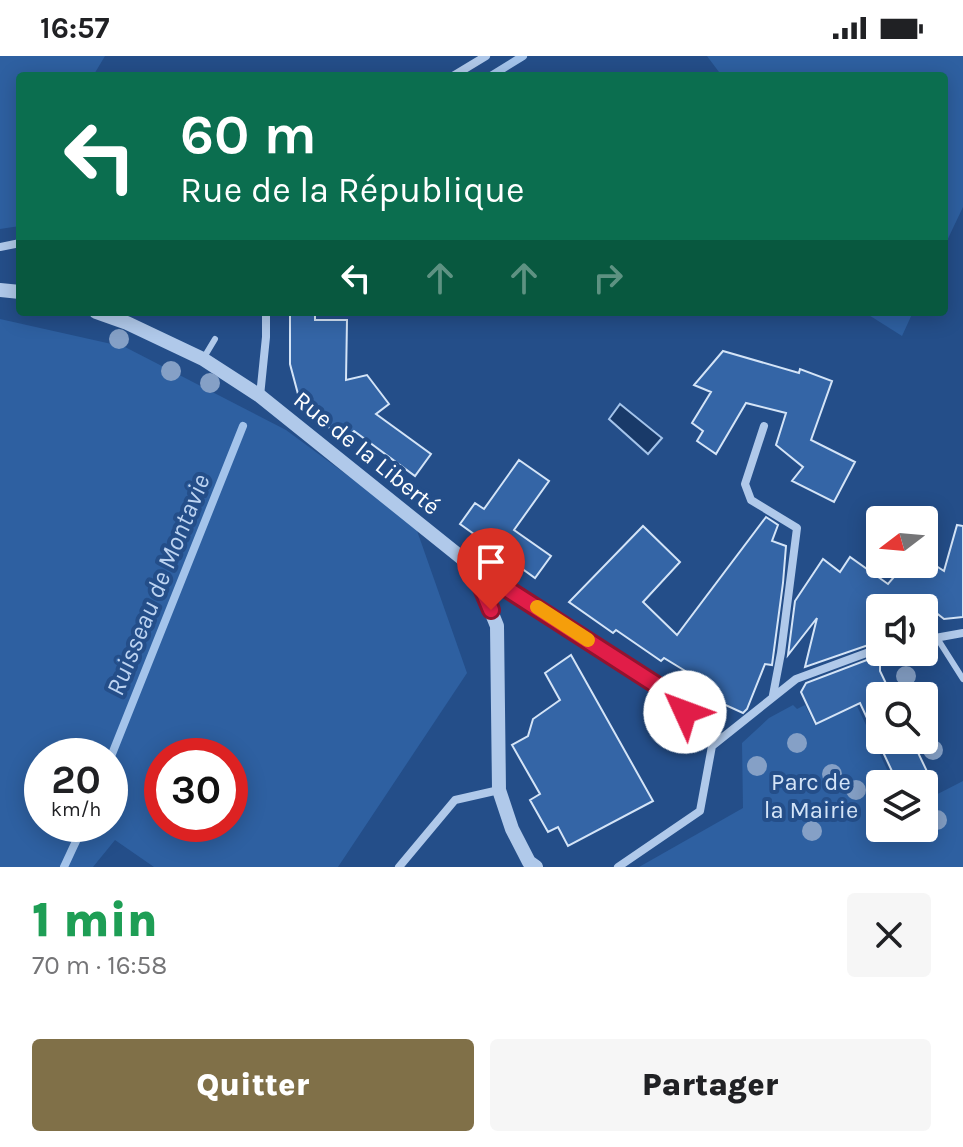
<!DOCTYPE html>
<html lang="fr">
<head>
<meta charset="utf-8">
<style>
	body { margin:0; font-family:Karla,sans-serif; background:#f6f6f6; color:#202124; height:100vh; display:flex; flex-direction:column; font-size:30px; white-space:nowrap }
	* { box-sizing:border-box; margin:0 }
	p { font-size:26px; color:#757577 }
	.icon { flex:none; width:44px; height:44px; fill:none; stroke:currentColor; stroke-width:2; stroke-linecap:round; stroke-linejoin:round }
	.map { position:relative; height:811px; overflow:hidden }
	.drawer { display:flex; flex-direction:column; background:#fff; flex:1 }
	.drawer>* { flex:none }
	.banner { position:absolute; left:16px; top:16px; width:932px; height:244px; border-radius:8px; box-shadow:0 4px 20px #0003; background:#0b6e4f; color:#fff; overflow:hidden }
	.needle { width:52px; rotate:254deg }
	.buttons { position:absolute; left:866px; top:450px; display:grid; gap:16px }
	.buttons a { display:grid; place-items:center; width:72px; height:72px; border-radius:8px; background:#fff; box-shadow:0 4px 20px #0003; font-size:40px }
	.speed { position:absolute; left:24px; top:682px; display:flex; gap:16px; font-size:40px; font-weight:700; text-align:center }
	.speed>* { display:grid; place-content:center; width:104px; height:104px; border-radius:50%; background:#fff; box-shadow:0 4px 20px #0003; line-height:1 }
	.speed small { font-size:20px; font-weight:400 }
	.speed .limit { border:12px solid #d22; background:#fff; color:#111 }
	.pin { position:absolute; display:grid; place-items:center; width:68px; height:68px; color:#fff; margin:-82px -34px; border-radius:50% 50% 50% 0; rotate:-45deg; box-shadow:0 0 8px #0007 }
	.pin .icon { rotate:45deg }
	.me { position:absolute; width:88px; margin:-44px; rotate:313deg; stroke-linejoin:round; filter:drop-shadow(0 0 6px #0008) }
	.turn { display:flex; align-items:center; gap:28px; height:168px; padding:0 32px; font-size:36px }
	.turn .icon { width:104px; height:104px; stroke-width:2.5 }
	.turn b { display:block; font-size:56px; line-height:68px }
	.lanes { display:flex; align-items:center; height:76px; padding:0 32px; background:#0003; justify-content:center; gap:40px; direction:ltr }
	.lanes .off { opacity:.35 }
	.round { display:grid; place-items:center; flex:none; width:84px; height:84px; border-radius:8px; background:#f6f6f6 }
	.overview { display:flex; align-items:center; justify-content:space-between; height:136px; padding:0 32px }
	h1 { font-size:48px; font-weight:800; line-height:60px; color:#1e9e55 }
	.button { display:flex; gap:16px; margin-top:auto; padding:16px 32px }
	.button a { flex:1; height:92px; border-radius:8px; background:#807048; color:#fff; font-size:32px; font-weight:800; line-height:92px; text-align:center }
	.button a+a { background:#f6f6f6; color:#202124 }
	.status { display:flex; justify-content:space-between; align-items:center; height:56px; padding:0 40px; background:#fff; direction:ltr }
	.status svg { height:22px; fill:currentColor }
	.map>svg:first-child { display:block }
	.green { fill:#2e60a1; fill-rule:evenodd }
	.water { fill:#193a69; stroke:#a4c4eb; stroke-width:2 }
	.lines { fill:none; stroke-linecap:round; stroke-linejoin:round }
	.stream { stroke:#a4c4eb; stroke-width:8 }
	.building { fill:#3465a6; stroke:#d4e4f7; stroke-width:2 }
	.service { stroke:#b0c9ea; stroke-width:6 }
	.minor { stroke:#b0c9ea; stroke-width:8 }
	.tertiary { stroke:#b0c9ea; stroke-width:14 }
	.tree { fill:#85a0c6 }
	.route-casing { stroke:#92132f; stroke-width:20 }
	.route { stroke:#e11d48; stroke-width:14 }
	.slow { stroke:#f59e0b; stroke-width:14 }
	.labels { text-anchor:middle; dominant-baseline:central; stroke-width:8; stroke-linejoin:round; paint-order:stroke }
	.street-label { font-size:24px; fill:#fff; stroke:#244e89 }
	.park-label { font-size:24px; fill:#d4e4f7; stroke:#244e89 }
	.water-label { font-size:26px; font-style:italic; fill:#bcd3f1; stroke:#244e89 }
</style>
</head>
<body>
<div class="status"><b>16:57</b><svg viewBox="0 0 49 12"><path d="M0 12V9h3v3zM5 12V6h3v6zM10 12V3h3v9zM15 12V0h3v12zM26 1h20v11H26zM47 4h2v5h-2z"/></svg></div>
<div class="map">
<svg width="963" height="811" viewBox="0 0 963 811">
	<rect width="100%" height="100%" fill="#244e89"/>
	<path class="green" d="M0 0H105L93 20H20V170L0 173Z
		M707 0H963V151L944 191V20H722Z
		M864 256H913L902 280Z
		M0 263 125 291 286 374 415 469 467 617 338 811H154L115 784 93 811H0ZM42 700H110V768H42ZM162 700H230V768H162Z
		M793 649 797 653 805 649 815 669 857 650 894 728H880V772H924V745L963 725V811H639L743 752 742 687 769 662Z"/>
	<path class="water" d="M620 348 662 382 648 398 609 363Z"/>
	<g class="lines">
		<path class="stream" d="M491 20 523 0
			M110 703 243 370
			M64 811 84 768"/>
	</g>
	<path class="building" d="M290 256H315V264H347L346 324 367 319 389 348 376 358 431 398 415 420 354 375 345 383 320 365 305 349 298 338 290 308Z
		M723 295 799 317 800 313 832 325 811 384 855 406 834 446 792 425 803 411 776 389 786 357 746 347 716 398 697 385 703 375 692 367 711 336 694 329Z
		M519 404 549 425 514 474 551 500 535 522 460 468 475 447 484 453Z
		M766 461 778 469 772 485 786 490 783 527 772 609 765 608 747 653 743 657 710 642 712 636 698 627 700 624 664 602 661 605 616 574 613 577 569 546 643 470 680 506 643 546 677 579Z
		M957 469 963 470V561L944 563 930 552H880V585L805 611 817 562 788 599 795 545 823 503 840 516 850 501 888 528 905 508H933L944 515Z
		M571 599 653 745 568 790 558 771 548 776 530 744 540 738 512 689 528 680 533 663 560 644 545 617Z
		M880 599V615L892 640H880V684H912L933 728H898L860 647 816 668 801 636 806 627Z"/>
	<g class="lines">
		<path class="service" d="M203 303 215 283
			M937 582 963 623"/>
		<path class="minor" d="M453 20 486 0
			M0 191 20 187
			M260 340 266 281V256
			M764 370 745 428 751 444 797 472 781 597 773 639
			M475 512 672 639 712 690
			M924 584 963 577
			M399 811 455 744 499 734
			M618 811 700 755 712 690 796 623 880 592"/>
		<path class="tertiary" d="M0 234 20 236
			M96 256 127 267 203 303 260 340 473 511 497 570 499 734 512 773 529 806 536 811"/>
	</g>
	<g class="tree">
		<circle cx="119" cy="283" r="10"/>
		<circle cx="171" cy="315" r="10"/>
		<circle cx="210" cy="327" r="10"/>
		<circle cx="906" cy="620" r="10"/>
		<circle cx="797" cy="687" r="10"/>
		<circle cx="933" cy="694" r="10"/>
		<circle cx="757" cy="710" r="10"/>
		<circle cx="832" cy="718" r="10"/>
		<circle cx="856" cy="734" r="10"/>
		<circle cx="937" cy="764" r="10"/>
		<circle cx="812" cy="775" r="10"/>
	</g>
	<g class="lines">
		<g class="route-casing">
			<path id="route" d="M491 554 473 511 672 639 685 656"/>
		</g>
		<use href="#route" class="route"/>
		<path class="slow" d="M537 551 588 584"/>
	</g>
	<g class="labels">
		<g class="street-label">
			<text transform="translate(367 397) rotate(39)">Rue de la Liberté</text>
		</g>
		<g class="park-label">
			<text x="811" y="726">Parc de<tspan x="811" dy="28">la Mairie</tspan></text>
		</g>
		<g class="water-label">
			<text transform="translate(158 529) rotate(-68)">Ruisseau de Montavie</text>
		</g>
	</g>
</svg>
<div class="buttons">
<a><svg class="needle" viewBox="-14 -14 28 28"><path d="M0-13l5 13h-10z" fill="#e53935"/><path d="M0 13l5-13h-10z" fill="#757577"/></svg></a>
<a><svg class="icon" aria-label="sound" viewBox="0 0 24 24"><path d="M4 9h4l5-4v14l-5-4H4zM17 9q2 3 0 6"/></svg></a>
<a><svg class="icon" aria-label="search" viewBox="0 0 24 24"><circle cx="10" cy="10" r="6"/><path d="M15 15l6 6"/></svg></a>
<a><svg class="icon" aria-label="layers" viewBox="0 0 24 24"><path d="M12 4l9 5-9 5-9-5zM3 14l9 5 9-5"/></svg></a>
</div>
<div class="speed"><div>20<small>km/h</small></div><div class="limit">30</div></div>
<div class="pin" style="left:491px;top:554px;background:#d93025"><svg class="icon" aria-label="arrive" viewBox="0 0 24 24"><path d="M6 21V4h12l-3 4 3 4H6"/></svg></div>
<svg class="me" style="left:685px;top:656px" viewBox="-20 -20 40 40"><circle r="19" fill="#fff"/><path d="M0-13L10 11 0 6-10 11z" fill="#e11d48"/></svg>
<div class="banner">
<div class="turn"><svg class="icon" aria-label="left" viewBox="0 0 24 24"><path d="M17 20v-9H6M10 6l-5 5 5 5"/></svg><div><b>60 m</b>Rue de la République</div></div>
<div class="lanes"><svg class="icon" aria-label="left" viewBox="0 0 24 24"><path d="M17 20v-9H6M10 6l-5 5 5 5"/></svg><svg class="icon off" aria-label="ahead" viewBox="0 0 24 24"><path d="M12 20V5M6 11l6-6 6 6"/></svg><svg class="icon off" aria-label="ahead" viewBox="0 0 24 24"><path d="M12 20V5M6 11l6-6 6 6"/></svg><svg class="icon off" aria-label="right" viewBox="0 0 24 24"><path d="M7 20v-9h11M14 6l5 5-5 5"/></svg></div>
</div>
</div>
<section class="drawer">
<div class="overview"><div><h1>1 min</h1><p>70 m · 16:58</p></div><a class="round"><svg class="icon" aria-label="close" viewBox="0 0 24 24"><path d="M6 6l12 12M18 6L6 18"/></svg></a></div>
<div class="button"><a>Quitter</a><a>Partager</a></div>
</section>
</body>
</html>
